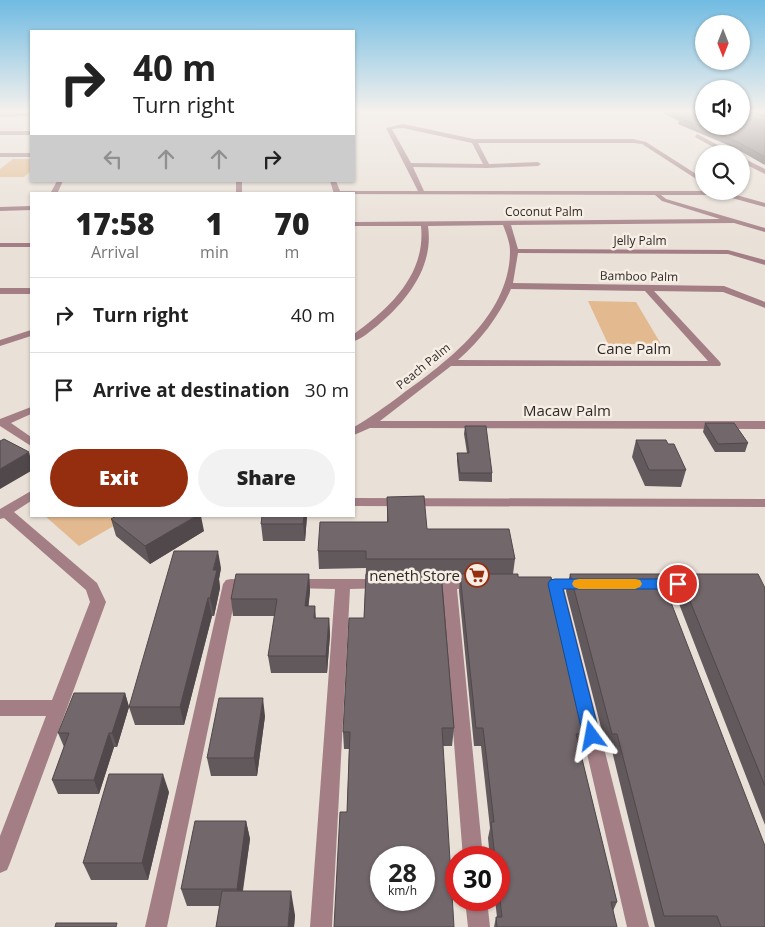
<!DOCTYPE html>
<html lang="en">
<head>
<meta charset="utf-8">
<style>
	body { margin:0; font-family:"Open Sans",sans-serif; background:#f2f2f2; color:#222; height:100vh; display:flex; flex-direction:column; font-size:19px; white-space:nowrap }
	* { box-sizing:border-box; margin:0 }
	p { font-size:16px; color:#767676 }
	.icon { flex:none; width:28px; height:28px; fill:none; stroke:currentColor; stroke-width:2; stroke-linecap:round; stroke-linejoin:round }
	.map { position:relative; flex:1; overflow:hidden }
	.side { position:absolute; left:30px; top:192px; width:325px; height:325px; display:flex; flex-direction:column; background:#fff; border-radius:0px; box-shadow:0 1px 4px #0004 }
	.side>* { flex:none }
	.banner { position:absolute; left:30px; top:30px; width:325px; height:152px; border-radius:0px; box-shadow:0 1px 4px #0004; background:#fff; color:#222; overflow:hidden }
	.needle { width:32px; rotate:180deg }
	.buttons { position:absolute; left:695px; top:15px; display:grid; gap:10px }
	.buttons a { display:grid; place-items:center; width:55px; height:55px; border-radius:50%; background:#fff; box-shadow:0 1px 4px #0004; font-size:25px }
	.speed { position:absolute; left:370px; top:846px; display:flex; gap:10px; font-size:25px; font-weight:700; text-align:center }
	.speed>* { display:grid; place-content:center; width:65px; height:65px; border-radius:50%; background:#fff; box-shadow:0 1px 4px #0004; line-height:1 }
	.speed small { font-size:12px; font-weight:400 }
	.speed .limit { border:8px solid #d22; background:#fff; color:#111 }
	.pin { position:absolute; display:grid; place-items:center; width:42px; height:42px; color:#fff; margin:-21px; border:2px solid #fff; border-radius:50%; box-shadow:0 1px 5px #0007 }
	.me { position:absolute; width:55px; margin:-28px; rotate:347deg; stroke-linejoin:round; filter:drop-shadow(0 0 4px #0008) }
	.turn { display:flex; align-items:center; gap:18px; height:105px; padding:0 20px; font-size:22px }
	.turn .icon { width:65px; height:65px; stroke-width:2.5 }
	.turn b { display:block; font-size:35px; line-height:42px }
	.lanes { display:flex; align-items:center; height:48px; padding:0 20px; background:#0003; justify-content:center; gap:25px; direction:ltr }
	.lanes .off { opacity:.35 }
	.eta { display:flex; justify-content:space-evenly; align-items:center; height:85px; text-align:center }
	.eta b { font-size:30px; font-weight:800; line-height:35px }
	.button { display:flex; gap:10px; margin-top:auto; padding:10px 20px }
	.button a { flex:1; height:58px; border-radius:30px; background:#952e0f; color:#fff; font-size:20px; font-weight:800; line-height:58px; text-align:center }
	.button a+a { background:#f2f2f2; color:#222 }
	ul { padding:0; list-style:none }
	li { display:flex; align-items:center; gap:15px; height:75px; padding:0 20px; border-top:1px solid #e0e0e0 }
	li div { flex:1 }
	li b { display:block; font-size:19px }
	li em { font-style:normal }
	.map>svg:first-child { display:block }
	.green { fill:#e3ba90 }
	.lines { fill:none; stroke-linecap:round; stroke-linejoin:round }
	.minor { fill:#a37f85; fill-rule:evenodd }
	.wall { fill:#62595c }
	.shaded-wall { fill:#50484b }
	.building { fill:#72676b; stroke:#50484b; fill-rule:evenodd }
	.route { fill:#1a73e8; stroke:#114b97 }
	.slow { fill:#f59e0b }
	.labels { text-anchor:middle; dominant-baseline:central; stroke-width:5; stroke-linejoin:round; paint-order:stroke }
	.far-street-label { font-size:12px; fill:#2d2a27; stroke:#f6ede4 }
	.street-label { font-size:15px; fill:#2d2a27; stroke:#f6ede4 }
	.poi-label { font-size:15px; fill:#2d2a27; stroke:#f6ede4; text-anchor:end }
</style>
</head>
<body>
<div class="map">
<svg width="765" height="927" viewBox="0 0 765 927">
	<rect width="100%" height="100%" fill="#e9e0d7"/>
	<path class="green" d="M13 159H31V171L24 177H0V169Z
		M588 301 636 302 661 344H608Z
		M45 516H131L79 546Z"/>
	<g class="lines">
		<path class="minor" d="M0 113H31V116L0 117Z
			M403 124 474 139H633L646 142 704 179V184L642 144 633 143H478L489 164 538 162 541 164 538 166 487 168 413 167 424 191H722L765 203V207L721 195H661L666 199 765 228V232L734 223 511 225 518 249 728 250 765 260V265L728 254 518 253 513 283 724 286 765 302V308L723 292 654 291 720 362 721 364 720 366H451L380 421H765V429L370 428 354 435V427C370 418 386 406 401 395 448 361 510 315 510 251 510 242 506 233 503 225L428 226C434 267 407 301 377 326 370 331 362 339 354 341V334C390 308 426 274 421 226H354V222L720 219 662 201 655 195 334 194 330 181H336L340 191H418L386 128ZM403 128 472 143 483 164 411 163 392 129ZM511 289 645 291 708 361 458 360C481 340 499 316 511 289Z
			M0 131H31V135H0Z
			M697 134 733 153 734 154H726L695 137Z
			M0 153H31V157H0Z
			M741 157 765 169V174L741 162Z
			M57 181H63L57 194H50Z
			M236 181H242V194H236Z
			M31 206V210L0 211V207Z
			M0 243H31V247H0Z
			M0 288H31V294H0Z
			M31 330V336L0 346V340Z
			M31 407V414L11 423 31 437V446L0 426V419Z
			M31 491V501L14 512 97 583 106 602 10 863 7 870 0 873V836L46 716H0V700H52L90 602 86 590 4 518 0 519V509Z
			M354 498 765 499V507L354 506Z
			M231 579 255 580 258 584 255 588 237 589 167 927H145L223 584 226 580Z
			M293 579H383L388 580 391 584 388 588 350 589 332 927H310L335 589 288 588 285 584 288 580Z
			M425 579H475L480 580 483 584 480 588 457 589 483 858H463L442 589 420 588 417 584 420 580Z
			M538 579H585L590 580 593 584 590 588 564 589 649 927H627L549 589 533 588 530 584 533 580Z
			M648 579H692L697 580 700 584 697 588 692 589H648L643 588 640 584 643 580Z
			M465 900H487L490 927H468Z"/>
	</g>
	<path class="wall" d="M661 112H704L765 120V165L735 148 678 124 679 121Z
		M747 112H765V119Z
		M705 423 748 443 745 452H715L703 432Z
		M465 426 492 473V482L459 481 457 461V453H467L464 434Z
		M636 440 668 444 686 470 681 487 645 486 632 457Z
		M387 497 427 529 515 559 513 574 518 577 589 734 584 751H580L617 902 613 911 617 927H494L496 917H497L495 900H499V858H490L488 838 490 828 481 746H474L459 591 460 577H442L454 728 452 746H443L347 812 349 749H344L343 732 364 618 366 568 319 569 318 551 387 522Z
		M262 516H307L305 541H263L261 524Z
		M111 519 204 531 150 564 116 536Z
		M221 568 219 579 220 588 214 616H212L184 725H135L129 707Z
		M309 574 310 591 308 606H315L316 618H329L330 635 327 673H271L268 656 275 616H233L231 599Z
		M570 574 765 927H655L612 751H607L566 591Z
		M679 574 765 588V825L674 591Z
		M125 693 129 707 117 747H114L99 794H58L52 780 64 747 58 733Z
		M265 716 257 776H211L207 758Z
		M169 792 148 880H91L83 863Z
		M246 821 250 839 243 891 295 915 294 927H216L220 906H187L181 889Z"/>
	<path class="shaded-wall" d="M29 452 31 460V471L0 489V469Z
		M196 516H201L204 531 150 564 145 546Z
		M304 516H307L305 541 303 524Z
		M218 551 221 568 219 579 220 588 214 616 210 598 213 570Z
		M309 574 310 591 307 623 305 606Z
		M208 598 212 616 184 725 180 707Z
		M329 618 330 635 327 673 326 656Z
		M125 693 129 707 117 747 112 733Z
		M263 698 265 716 257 776 254 758Z
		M109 733 114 747 99 794 94 780Z
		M163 774 169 792 148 880 142 863Z
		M246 821 250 839 240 906 237 889Z
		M291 891 295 915 294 927H288Z"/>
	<path class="building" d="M674 112H704V126H741V112H745L765 120V157L736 141 680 118 685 117Z
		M705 423H734L748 443 718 444Z
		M465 426H486L492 473H460L457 453H469Z
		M4 439 29 452 0 469V441Z
		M636 440H666L668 444H674L686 470H649Z
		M424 496 427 529H509L515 559H366V551H318L320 522H388L387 497Z
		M116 516H196L145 546 111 519Z
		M262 516H304L303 524H261Z
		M174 551H218L213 570H217L210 598H208L180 707H129Z
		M236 574H309L305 606H315L314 618H329L326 656H268L277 599H231Z
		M366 574H441L454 728H442L454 927H334L340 812H347L350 732H343L349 618H364ZM381 858H424V900H381Z
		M460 574H518V577H551L589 734H576L617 902H611L617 927H497L496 917H502L499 892V858H495L491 822H494L483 728H476Z
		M570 574H660L765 846V927H721L717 916H664L617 734H612Z
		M679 574H758L765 588V786Z
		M74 693H125L112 733H109L94 780H52L69 733H58Z
		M219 698H263L254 758H207Z
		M109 774H163L142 863H83Z
		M195 821H246L237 889H181Z
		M222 891H291L288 927H216Z
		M56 923H117L116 927H55Z"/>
	<linearGradient id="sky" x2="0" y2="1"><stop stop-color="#70bbe2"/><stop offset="0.46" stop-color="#f5f1ed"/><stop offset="1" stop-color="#f5f1ed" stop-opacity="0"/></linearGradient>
	<rect width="765" height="242" fill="url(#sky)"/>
	<path class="route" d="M555 579H678L683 580 685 584 683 587 678 589H563L600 736 598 742 592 744 586 742 583 736 548 584 550 580Z"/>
	<path class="slow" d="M579 579H635L640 580 642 584 640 587 635 589H579L574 587 572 584 574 580Z"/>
	<defs>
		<g id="supermarket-ring" transform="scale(1.25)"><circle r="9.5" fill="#f6ede4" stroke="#952e0f" stroke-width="1.5"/><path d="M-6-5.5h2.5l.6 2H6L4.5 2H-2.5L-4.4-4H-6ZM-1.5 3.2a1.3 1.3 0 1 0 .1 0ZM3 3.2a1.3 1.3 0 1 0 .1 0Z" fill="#952e0f"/></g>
	</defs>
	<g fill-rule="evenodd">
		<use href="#supermarket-ring" x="477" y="575"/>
	</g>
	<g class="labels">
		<g class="far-street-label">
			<text x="544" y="211">Coconut Palm</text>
			<text x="640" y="240">Jelly Palm</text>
			<text transform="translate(639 276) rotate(1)">Bamboo Palm</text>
			<text transform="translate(423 366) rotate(-39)">Peach Palm</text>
		</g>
		<g class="street-label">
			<text x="634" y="348">Cane Palm</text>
			<text x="567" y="410">Macaw Palm</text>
		</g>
		<g class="poi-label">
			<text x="460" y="575">neneth Store</text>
		</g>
	</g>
</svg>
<div class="buttons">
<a><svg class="needle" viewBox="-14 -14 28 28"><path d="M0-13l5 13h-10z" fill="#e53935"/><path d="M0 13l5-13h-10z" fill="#767676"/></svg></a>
<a><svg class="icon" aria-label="sound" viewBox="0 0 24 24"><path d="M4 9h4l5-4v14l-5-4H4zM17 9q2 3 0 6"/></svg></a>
<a><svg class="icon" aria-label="search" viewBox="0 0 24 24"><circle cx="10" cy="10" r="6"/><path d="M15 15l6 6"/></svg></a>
</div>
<div class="speed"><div>28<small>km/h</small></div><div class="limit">30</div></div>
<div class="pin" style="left:678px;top:584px;background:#d93025"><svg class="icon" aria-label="arrive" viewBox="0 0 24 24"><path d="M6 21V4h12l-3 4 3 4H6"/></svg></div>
<svg class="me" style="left:592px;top:736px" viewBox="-20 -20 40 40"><path d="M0-17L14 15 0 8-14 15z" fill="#1a73e8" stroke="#fff" stroke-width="4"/></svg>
<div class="banner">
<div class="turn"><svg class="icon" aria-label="right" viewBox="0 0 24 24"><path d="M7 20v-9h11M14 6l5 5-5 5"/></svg><div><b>40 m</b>Turn right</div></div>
<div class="lanes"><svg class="icon off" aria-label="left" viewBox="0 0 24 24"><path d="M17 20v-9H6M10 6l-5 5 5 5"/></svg><svg class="icon off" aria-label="ahead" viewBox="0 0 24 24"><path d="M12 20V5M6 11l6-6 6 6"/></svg><svg class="icon off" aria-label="ahead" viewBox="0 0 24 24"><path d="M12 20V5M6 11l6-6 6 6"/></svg><svg class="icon" aria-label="right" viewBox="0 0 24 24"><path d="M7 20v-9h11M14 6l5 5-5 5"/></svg></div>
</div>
<section class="side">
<div class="eta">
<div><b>17:58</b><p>Arrival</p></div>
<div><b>1</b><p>min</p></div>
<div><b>70</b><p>m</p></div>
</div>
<ul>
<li><svg class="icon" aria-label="right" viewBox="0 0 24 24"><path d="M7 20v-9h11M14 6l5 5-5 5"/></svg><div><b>Turn right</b></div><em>40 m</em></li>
<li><svg class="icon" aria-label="arrive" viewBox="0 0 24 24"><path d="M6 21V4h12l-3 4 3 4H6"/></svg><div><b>Arrive at destination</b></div><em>30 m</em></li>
</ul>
<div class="button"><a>Exit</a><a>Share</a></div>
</section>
</div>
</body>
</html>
